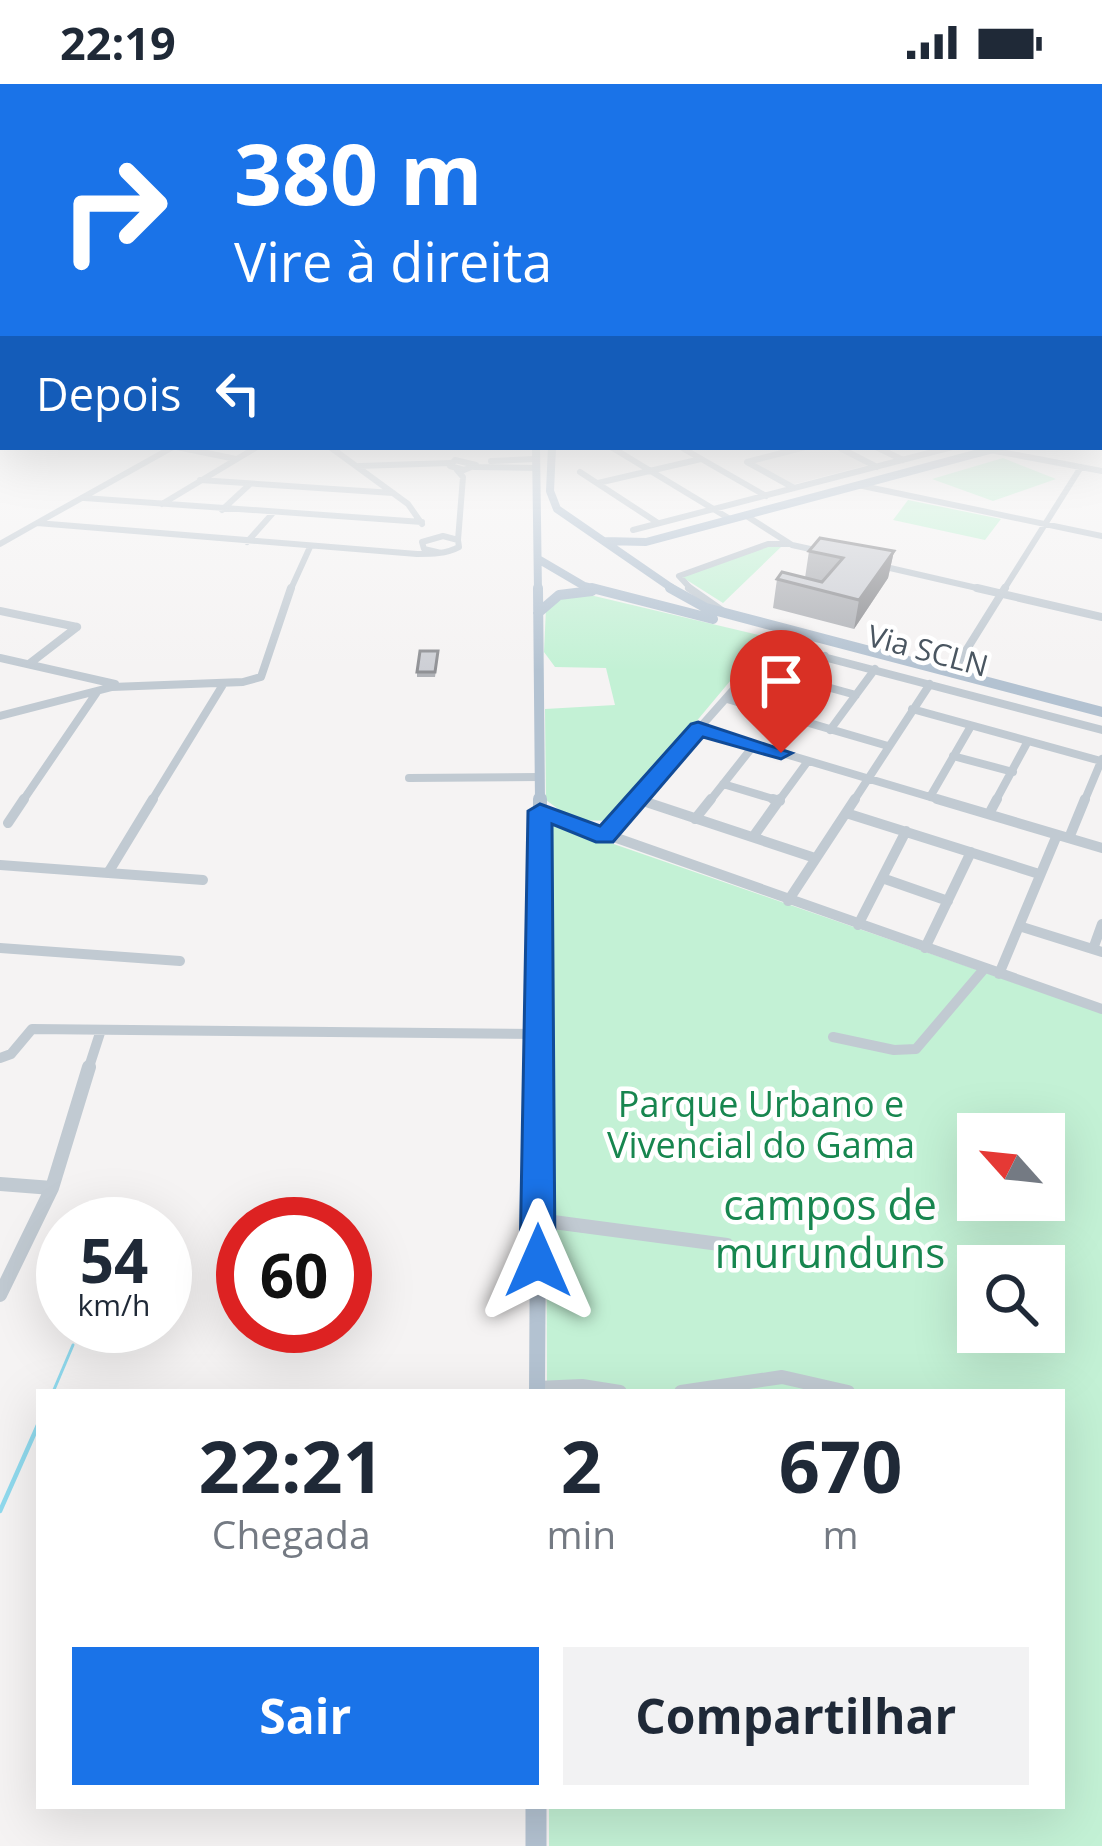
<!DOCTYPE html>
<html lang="pt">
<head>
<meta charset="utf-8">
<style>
	body { margin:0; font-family:"Open Sans",sans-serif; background:#f2f2f3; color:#1f2937; height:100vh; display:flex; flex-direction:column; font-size:45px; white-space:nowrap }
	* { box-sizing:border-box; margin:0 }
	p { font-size:39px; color:#747a83 }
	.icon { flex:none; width:66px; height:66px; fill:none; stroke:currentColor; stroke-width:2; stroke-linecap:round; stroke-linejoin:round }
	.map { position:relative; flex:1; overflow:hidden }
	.sheet { position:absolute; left:36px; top:1305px; width:1029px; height:420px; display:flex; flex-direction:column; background:#fff; border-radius:0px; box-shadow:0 12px 48px #0002 }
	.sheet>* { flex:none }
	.guide { position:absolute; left:0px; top:0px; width:1104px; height:366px; box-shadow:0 12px 48px #0002; background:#1a73e8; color:#fff; overflow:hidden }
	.needle { width:78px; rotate:297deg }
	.fabs { position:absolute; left:957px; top:1029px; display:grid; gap:24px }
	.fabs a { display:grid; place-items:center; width:108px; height:108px; border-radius:0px; background:#fff; box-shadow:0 12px 48px #0002; font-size:60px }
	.speed { position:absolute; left:36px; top:1113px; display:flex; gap:24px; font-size:60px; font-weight:700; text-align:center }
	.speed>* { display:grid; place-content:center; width:156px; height:156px; border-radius:50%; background:#fff; box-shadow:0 12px 48px #0002; line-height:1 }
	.speed small { font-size:30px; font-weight:400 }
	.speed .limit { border:18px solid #d22; background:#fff; color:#111 }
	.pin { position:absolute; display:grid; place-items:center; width:102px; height:102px; color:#fff; margin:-123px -51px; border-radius:50% 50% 50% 0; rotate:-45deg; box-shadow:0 0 12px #0007 }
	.pin .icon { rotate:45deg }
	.me { position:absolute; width:132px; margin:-66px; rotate:0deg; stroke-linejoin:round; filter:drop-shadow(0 0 9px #0008) }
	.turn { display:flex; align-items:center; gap:42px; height:252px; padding:0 36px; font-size:54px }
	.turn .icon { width:156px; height:156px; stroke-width:2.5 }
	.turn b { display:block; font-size:84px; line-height:102px }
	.then { display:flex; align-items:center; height:114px; padding:0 36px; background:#0003; gap:24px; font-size:45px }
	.eta { display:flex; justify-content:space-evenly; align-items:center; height:204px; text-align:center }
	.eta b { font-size:72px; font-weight:700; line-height:84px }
	.action { display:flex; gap:24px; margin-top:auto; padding:24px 36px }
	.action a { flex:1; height:138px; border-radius:0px; background:#1a73e8; color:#fff; font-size:48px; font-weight:700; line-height:138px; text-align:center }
	.action a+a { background:#f2f2f3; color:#1f2937 }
	.status { display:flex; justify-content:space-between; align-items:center; height:84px; padding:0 60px; background:#fff; direction:ltr }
	.status svg { height:33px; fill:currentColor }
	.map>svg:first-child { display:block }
	.education { fill:#e6e4e5 }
	.green { fill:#c3f1d5; fill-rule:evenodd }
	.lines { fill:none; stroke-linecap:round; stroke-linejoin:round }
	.stream-far1 { stroke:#90daee; stroke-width:3 }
	.stream { stroke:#90daee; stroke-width:4.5 }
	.minor-far3 { stroke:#c1cad2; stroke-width:6 }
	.minor-far2 { stroke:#c1cad2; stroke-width:8 }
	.minor-far1 { stroke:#c1cad2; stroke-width:10 }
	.minor { stroke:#c1cad2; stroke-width:14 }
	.major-far4 { stroke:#b3c2d1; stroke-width:8 }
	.major-far3 { stroke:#b3c2d1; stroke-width:10 }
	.major-far2 { stroke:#b3c2d1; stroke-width:14 }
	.major-far1 { stroke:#b3c2d1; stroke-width:16 }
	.major { stroke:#b3c2d1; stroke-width:21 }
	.wall { fill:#b0b2b7 }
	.shaded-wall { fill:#909195 }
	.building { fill:#cdcfd5; stroke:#909195; stroke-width:3 }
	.route { fill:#1a73e8; stroke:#114b97; stroke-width:3 }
	.labels { text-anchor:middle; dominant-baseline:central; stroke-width:9; stroke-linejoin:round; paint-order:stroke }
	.far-street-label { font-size:30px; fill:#4a5661; stroke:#fff }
	.park-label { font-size:36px; fill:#17864f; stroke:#fff }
	.near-park-label { font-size:42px; fill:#17864f; stroke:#fff }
</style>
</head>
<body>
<div class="status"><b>22:19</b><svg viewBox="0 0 49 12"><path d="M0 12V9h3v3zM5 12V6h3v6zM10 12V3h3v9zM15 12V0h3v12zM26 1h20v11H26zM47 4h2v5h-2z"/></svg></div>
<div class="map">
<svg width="1102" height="1762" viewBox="0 0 1102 1762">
	<rect width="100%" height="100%" fill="#f5f3f3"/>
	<path class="education" d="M816 363H832L868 381 791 401 751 379Z"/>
	<path class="green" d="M1003 374 1056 395 993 417 932 395Z
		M908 416 1001 435 985 456 893 436Z
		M782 462 723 519 682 493 765 463Z
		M590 511 767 553 613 737 573 736 546 716 545 625 615 621 606 584 555 583 544 568 546 524 558 514Z
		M550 738 1102 929V1762H549V1722H1062V1308H547L545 743ZM978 1050H1044V1116H978ZM978 1182H1044V1248H978Z"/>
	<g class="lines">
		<path class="stream-far1" d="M53 1308 73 1261"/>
		<path class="stream" d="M0 1427 39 1339"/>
		<path class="minor-far3" d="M173 363 37 439 417 470C432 470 446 470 459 463L458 456 443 452 422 458 424 465 441 469
			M177 363 236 375
			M330 363 408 420 422 440
			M611 363 730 435
			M838 363 877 383
			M876 363 903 376
			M684 365 766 412
			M990 366 1102 387
			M455 376 476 381 464 386 450 382Z
			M491 377 536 375
			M359 382 450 379
			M474 383 536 384
			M457 386 463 393 458 456
			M580 388 658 439
			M200 396 393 409
			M598 399 701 375
			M858 401 1102 452
			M794 404 747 378 805 363
			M84 414 422 438
			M162 420 257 363
			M222 426 250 400
			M745 431 792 461 824 468
			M633 446 952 363
			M247 458 272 430
			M0 460 37 439
			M877 481 990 507
			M290 507 310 463
			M693 507 679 492 768 460H789
			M1003 507 1081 383"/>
		<path class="minor-far2" d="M689 504 722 527
			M977 504 1102 533
			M0 527 77 543
			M0 574 115 600
			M29 580 77 543
			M952 589 1005 504
			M805 597 856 611
			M727 615 888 662
			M912 625 1101 677
			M780 630 825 572
			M0 632 112 603 243 598 261 593 291 504
			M698 644 947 718
			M830 646 875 585
			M953 672 1013 688
			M409 694 540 693
			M723 700 780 717
			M930 713 971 642
			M637 715 646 718
			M22 718 97 608
			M151 718 224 599
			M634 718 774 560 1102 646
			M709 718 754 661
			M778 718 808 677
			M853 718 930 600
			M995 718 1028 657
			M1084 718 1102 675"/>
		<path class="minor-far1" d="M637 715 815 774
			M773 715 780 717
			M937 715 1102 764
			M540 727 1102 925
			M846 729 1039 790
			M989 730 997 715
			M695 735 711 715
			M8 739 24 715
			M604 752 637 715
			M753 753 780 715
			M1069 754 1085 715
			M0 781 203 796
			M108 789 153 715
			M882 794 948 817
			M788 817 855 715
			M858 841 906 747
			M1019 842 1102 868
			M0 864 180 877
			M925 864 971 768
			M1093 865 1102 840
			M999 890 1057 751
			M833 953 894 966 916 965 984 885
			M0 974 11 970 32 945 539 950
			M88 986 100 949"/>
		<path class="minor" d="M0 1100 52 1104
			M538 1136 727 1161
			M0 1211 52 1104 89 983
			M537 1304 582 1302 620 1308
			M681 1308 782 1293 848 1308"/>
		<path class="major-far4" d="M536 363 538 507
			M552 363 550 407 557 425 676 507
			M604 457 646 458 1001 363
			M538 475 584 502 604 507"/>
		<path class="major-far3" d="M538 504 540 718
			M592 504 713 535
			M670 504 706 524 1102 628
			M538 529 559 511 592 507"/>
		<path class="major-far2" d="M539 986 540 715"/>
		<path class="major-far1" d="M537 1308 539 983"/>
		<path class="major" d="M536 1722V1762"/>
	</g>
	<path class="wall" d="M809 467H894L888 494 854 545 773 524 777 495 805 494Z
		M438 572 435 593H417V588Z"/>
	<path class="shaded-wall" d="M894 467 888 494 854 545 859 516Z"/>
	<path class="building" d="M820 454 894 467 859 516 777 495 782 488 822 498 843 474 809 467Z
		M420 567H438L435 588H417Z"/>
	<linearGradient id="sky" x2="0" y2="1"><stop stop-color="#85c3ea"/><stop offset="0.58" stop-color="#fafafa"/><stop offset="1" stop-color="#fafafa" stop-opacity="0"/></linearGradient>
	<rect width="1102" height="587" fill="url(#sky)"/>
	<path class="route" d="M698 638 792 669 781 675 703 653 613 758H596L552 740 555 1177 550 1188 538 1192 525 1188 520 1177 528 727 540 720 600 742 691 640Z"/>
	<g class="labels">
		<g class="far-street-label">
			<text transform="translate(928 566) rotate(15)">Via SCLN</text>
		</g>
		<g class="park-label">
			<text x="761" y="1019">Parque Urbano e<tspan x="761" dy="41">Vivencial do Gama</tspan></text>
		</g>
		<g class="near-park-label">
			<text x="830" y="1119">campos de<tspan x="830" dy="48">murunduns</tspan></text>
		</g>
	</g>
</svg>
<div class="fabs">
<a><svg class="needle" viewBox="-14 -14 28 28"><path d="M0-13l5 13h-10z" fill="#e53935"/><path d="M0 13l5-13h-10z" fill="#747a83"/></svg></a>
<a><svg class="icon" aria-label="search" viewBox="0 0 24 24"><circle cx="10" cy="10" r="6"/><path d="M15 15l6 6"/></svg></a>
</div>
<div class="speed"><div>54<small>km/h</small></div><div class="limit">60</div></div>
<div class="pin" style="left:781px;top:669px;background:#d93025"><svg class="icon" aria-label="arrive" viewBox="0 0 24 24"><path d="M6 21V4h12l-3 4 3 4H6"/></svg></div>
<svg class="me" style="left:538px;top:1177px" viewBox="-20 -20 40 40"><path d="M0-17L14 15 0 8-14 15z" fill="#1a73e8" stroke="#fff" stroke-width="4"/></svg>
<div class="guide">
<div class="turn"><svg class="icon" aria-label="right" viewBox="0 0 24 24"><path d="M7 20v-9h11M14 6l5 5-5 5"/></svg><div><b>380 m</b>Vire à direita</div></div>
<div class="then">Depois<svg class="icon" aria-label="left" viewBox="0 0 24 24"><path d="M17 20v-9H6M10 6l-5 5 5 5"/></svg></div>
</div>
<section class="sheet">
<div class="eta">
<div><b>22:21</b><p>Chegada</p></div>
<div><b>2</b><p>min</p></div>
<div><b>670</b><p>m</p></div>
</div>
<div class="action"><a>Sair</a><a>Compartilhar</a></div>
</section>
</div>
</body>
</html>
